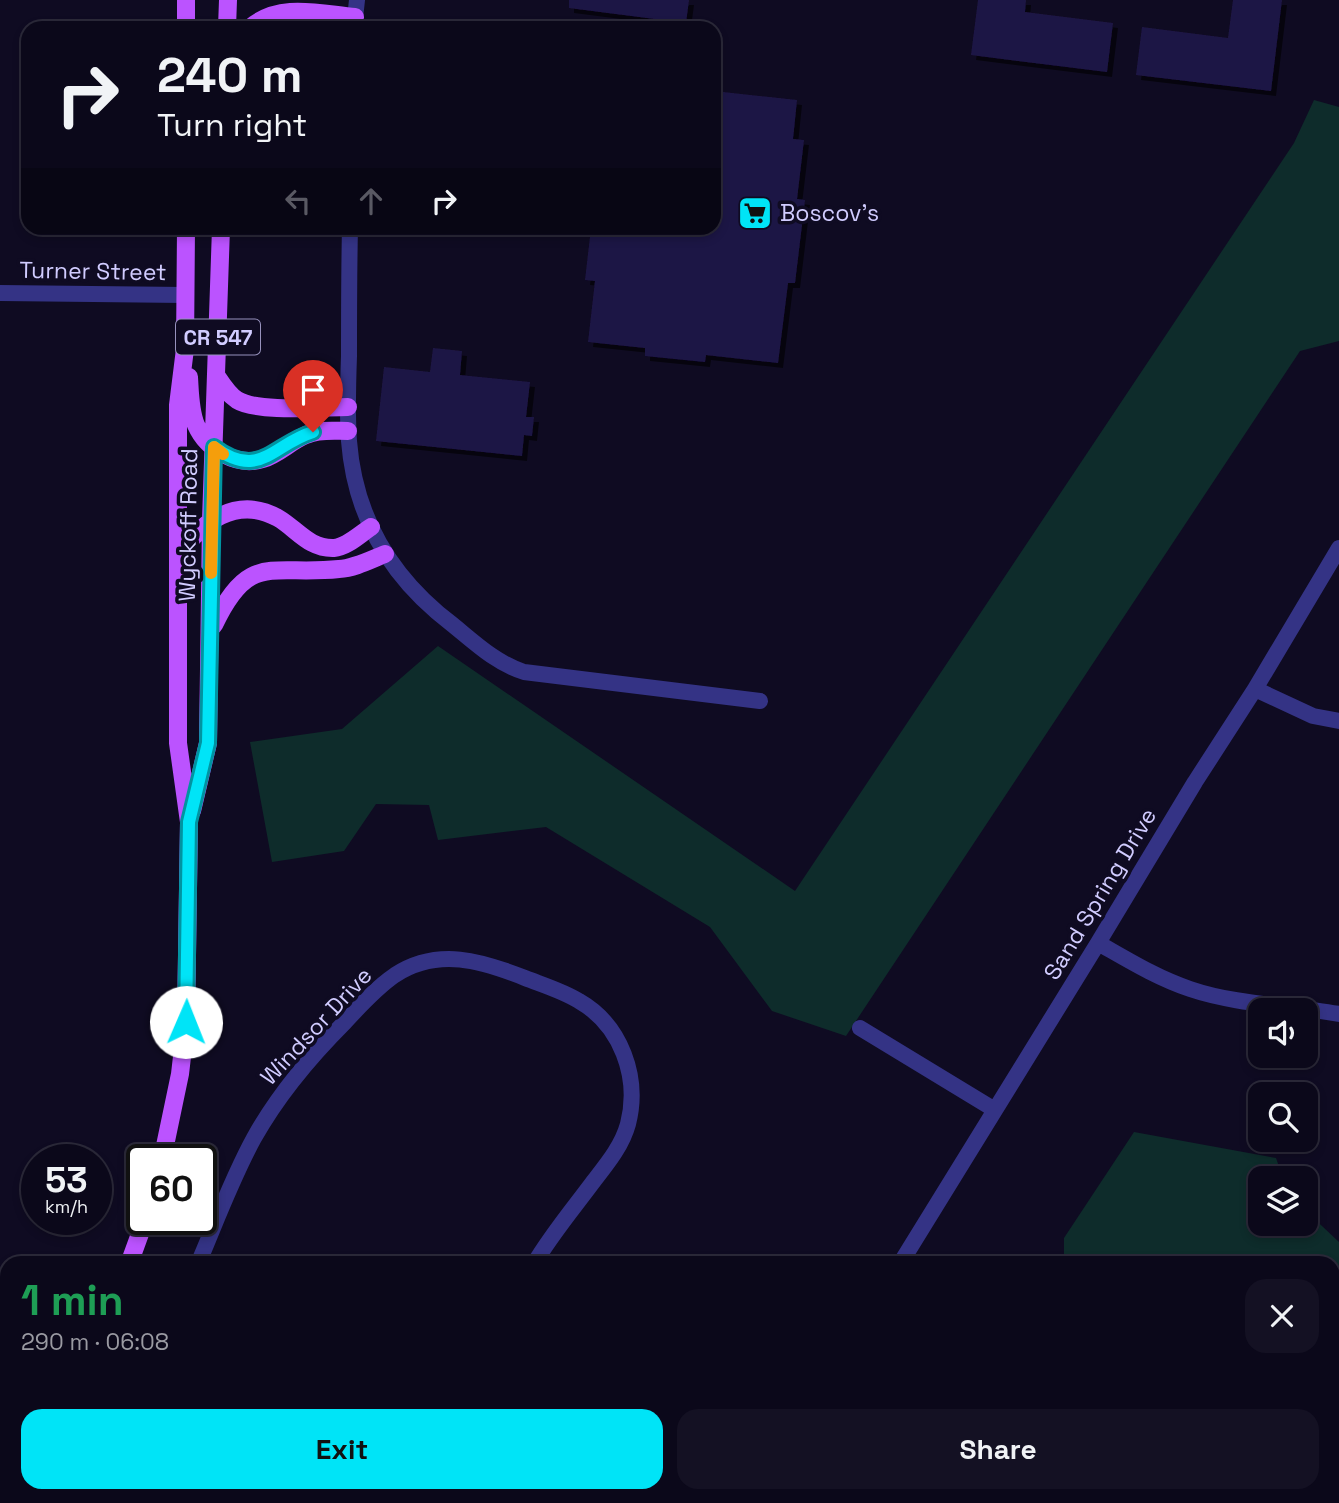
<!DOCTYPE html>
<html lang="en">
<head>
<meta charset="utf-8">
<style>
	body { margin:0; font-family:"Space Grotesk",sans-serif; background:#141123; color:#f1f3f6; height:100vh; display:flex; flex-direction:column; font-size:26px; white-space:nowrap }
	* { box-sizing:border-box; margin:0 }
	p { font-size:23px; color:#9a9aa2 }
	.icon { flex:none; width:38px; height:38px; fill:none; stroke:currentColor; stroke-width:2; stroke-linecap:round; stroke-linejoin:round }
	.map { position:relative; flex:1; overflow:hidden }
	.panel { position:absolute; left:0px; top:1256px; width:1340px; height:247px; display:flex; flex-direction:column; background:#0b081a; border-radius:21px 21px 0 0; box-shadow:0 4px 10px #0003,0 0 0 2px #2b2939 }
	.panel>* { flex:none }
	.hud { position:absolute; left:21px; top:21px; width:700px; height:214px; border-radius:21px; box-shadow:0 4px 10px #0003,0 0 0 2px #2b2939; background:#0b081a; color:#f1f3f6; overflow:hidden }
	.buttons { position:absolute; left:1248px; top:998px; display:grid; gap:14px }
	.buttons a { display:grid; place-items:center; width:70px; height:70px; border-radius:14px; background:#0b081a; box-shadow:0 4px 10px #0003,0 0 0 2px #2b2939; font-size:35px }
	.speed { position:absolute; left:21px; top:1144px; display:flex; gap:14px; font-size:35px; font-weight:700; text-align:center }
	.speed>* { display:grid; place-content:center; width:91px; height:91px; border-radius:50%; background:#0b081a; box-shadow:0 4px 10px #0003,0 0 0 2px #2b2939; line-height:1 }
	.speed small { font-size:18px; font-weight:400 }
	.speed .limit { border:4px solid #111; border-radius:10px; background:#fff; color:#111 }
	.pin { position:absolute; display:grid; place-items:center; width:60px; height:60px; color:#fff; margin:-72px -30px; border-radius:50% 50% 50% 0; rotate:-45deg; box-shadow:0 0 7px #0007 }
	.pin .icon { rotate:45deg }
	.me { position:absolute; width:77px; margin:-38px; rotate:1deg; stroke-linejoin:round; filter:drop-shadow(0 0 5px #0008) }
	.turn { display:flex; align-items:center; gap:24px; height:147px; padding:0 21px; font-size:32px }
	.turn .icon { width:91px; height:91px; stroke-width:2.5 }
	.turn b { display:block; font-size:49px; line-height:60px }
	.lanes { display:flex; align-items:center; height:66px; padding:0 21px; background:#0003; justify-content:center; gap:35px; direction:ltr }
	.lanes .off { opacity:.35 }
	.round { display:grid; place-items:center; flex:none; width:74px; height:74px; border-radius:21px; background:#141123 }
	.head { display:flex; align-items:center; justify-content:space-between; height:119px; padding:0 21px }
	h1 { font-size:42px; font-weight:600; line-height:52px; color:#1e9e55 }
	.action { display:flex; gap:14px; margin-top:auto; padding:14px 21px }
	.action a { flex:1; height:80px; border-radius:21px; background:#00e4f7; color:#111; font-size:28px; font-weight:600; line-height:80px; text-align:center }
	.action a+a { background:#141123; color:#f1f3f6 }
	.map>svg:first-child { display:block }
	.green { fill:#0e2c2b }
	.building { fill:#1e1644; filter:url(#shadow) }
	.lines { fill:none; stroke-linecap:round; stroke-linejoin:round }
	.minor { stroke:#343385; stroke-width:16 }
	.tertiary { stroke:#343385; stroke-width:18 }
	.primary { stroke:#bb53ff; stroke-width:18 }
	.route-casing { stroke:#0094a1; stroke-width:18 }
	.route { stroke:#00e4f7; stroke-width:12 }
	.slow { stroke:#f59e0b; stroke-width:12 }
	.labels { text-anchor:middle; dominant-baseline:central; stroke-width:7; stroke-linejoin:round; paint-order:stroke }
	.shield { fill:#0f0b22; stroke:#9792bd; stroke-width:2 }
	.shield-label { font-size:21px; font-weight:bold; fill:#d1ccff }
	.poi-label { font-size:23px; fill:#d1ccff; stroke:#0f0b22; text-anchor:start }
	.street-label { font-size:23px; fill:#d1ccff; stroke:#0f0b22 }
</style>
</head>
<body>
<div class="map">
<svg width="1339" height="1503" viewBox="0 0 1339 1503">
	<defs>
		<filter id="shadow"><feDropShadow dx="5" dy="5" stdDeviation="0" flood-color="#0009"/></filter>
	</defs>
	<rect width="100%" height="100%" fill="#0f0b22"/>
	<path class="green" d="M1314 100 1339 107V341L1300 351 846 1036 772 1011 710 927 546 827 438 840 429 805 376 804 344 851 272 862 250 742 342 729 438 646 795 891 1294 143Z
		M1134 1132 1276 1158 1283 1178H1260V1223H1306V1211L1339 1242V1311L1334 1312V1264L1064 1263V1238Z"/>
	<path class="building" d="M569 0H689L686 23 569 8Z
		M978 0H1026L1025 12 1113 23 1107 72 971 55Z
		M1233 0H1282L1271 91 1136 75 1142 27 1228 38Z
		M714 91 797 100 793 139 804 140 797 199 805 200 795 283H788L778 363 706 355 705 362 645 356V348L588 342 595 281 585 280 591 228H714Z
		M433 348 462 351 460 375 530 382 526 417H534L532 436 524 435 522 456 376 441 384 367 430 372Z"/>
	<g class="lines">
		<path class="minor" d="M354 28 357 0
			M350 228C349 270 349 313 349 356 348 384 347 413 349 441 355 518 392 579 453 625 475 643 496 663 524 672L760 701
			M0 293 185 295
			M1255 689 1313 716 1339 721
			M1098 943C1128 960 1157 978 1190 989 1237 1005 1290 1005 1339 1014
			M860 1028 995 1110
			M198 1264C216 1222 232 1178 254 1138 278 1095 310 1057 345 1022 360 1006 376 988 395 975 438 947 482 961 525 978 543 985 563 991 579 1001 621 1025 640 1077 628 1124 622 1146 607 1164 593 1182 573 1209 551 1235 534 1264
			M900 1264 1098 943 1195 782 1255 689 1339 548
			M194 1496 200 1503
			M786 1496V1503
			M433 1503 437 1496"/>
		<path class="tertiary" d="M0 1459 7 1463"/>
		<path class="primary" d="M186 28V0
			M227 28 228 0
			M250 28C279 2 320 14 355 17
			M216 375C222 384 228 394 237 400 258 413 322 407 348 407
			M189 377C190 393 190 411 196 425 207 450 237 467 263 459 279 454 291 441 306 435 319 429 335 431 348 431
			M179 556C200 522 237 495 278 518 297 529 309 549 334 548 347 547 360 534 371 527
			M214 625C249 551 271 576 339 569 355 568 370 560 385 554
			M192 811 208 743 211 520 221 228
			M162 1160 180 1074 186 1022 189 822 178 743V405L185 349 186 228
			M129 1264 145 1220
			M0 1483 7 1474"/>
	</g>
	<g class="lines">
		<g class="route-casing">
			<path id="route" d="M186 1022 189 822 208 743 214 447C260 481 273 444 313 432"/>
		</g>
		<use href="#route" class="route"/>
		<path class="slow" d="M211 573 214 447 223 454"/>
	</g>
	<defs>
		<g id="supermarket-square" transform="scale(1.75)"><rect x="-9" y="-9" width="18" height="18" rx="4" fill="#00e4f7" stroke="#0f0b22"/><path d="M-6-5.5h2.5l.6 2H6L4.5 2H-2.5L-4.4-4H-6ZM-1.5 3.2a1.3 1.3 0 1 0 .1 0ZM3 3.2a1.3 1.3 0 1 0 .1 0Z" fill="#111"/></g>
	</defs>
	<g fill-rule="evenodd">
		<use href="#supermarket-square" x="755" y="213"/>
	</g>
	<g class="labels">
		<rect class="shield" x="176" y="319.5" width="84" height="35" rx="5"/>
		<g class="shield-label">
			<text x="218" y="337">CR 547</text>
		</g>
		<g class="poi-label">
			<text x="780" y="213">Boscov's</text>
		</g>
		<g class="street-label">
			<text transform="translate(93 271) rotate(1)">Turner Street</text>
			<text transform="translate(188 525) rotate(-89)">Wyckoff Road</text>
			<text transform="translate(1100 894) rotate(-59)">Sand Spring Drive</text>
			<text transform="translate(316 1026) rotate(-47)">Windsor Drive</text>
		</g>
	</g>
</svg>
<div class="buttons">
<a><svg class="icon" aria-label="sound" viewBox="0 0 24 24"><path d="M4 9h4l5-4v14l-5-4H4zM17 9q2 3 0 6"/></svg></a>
<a><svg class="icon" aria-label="search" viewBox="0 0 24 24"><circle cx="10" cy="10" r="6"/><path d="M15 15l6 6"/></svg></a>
<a><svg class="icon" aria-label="layers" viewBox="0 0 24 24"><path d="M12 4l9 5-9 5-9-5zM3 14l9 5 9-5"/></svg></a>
</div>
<div class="speed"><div>53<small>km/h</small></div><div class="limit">60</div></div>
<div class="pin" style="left:313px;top:432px;background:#d93025"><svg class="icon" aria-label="arrive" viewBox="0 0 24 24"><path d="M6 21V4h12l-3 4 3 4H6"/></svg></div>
<svg class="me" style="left:186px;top:1022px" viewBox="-20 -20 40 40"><circle r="19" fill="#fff"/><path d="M0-13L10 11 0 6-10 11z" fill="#00e4f7"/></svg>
<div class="hud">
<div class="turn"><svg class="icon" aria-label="right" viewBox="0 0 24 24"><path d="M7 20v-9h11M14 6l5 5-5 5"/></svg><div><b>240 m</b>Turn right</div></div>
<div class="lanes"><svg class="icon off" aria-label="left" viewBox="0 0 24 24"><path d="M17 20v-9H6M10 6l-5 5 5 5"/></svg><svg class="icon off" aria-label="ahead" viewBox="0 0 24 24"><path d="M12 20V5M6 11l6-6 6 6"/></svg><svg class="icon" aria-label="right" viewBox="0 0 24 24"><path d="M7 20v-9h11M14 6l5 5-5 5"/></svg></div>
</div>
<section class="panel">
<div class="head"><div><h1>1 min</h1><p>290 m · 06:08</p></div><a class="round"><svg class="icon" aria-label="close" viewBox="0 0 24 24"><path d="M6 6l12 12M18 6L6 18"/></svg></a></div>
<div class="action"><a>Exit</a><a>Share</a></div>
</section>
</div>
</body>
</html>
